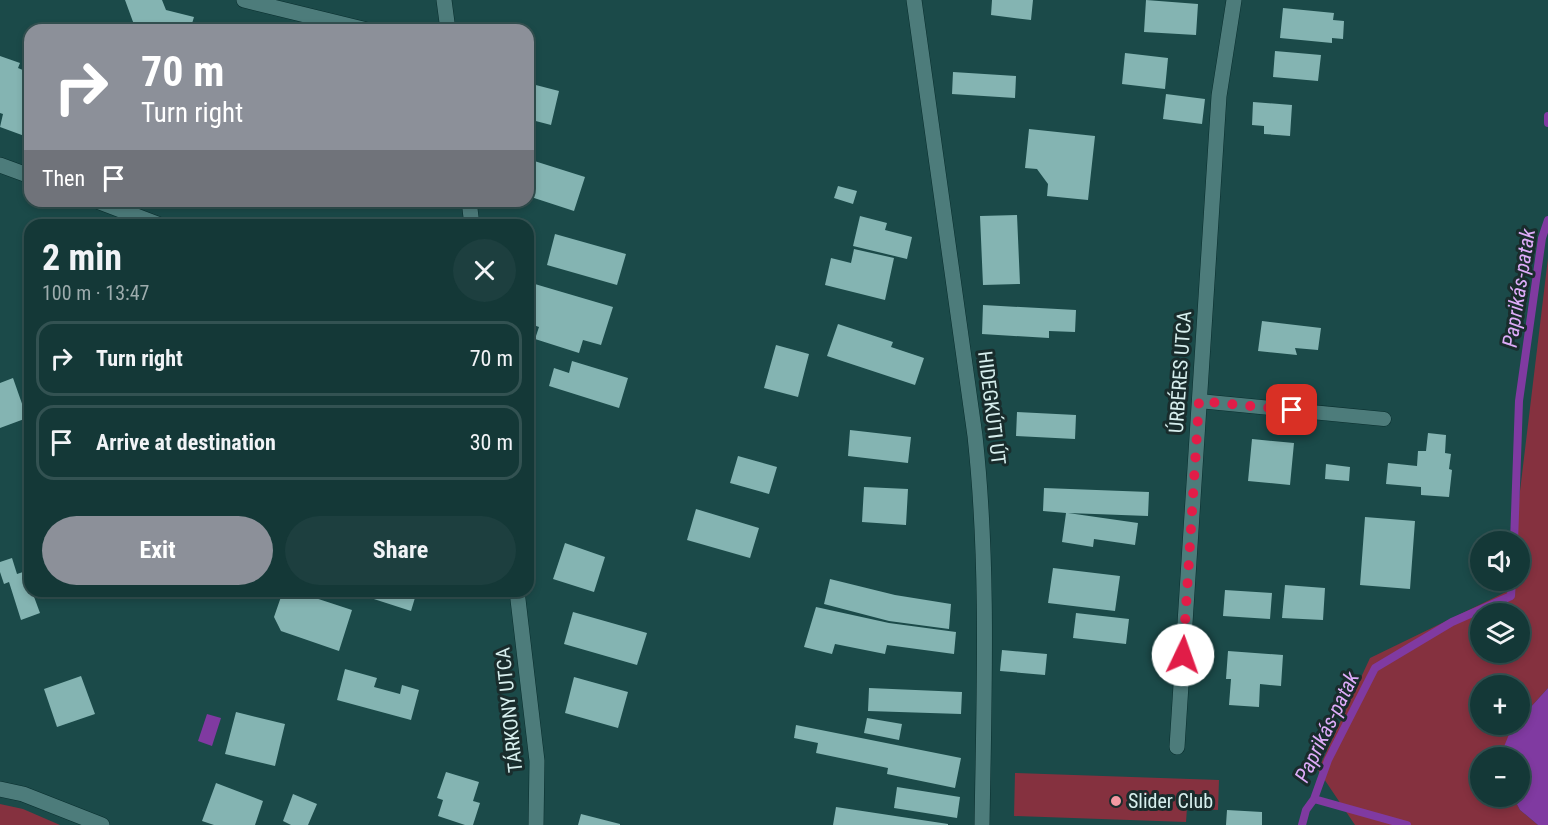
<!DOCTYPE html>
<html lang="en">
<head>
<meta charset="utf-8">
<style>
	body { margin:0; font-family:"Roboto Condensed",sans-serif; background:#1d3f3f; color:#f1f3f6; height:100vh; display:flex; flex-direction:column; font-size:22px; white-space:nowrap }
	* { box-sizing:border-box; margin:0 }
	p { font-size:20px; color:#9dacad }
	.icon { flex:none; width:33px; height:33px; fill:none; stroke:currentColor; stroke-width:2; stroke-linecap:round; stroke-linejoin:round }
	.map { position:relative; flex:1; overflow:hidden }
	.side { position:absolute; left:24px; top:219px; width:510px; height:378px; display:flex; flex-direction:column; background:#143837; border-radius:18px; box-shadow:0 3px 9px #0003,0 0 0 2px #335252 }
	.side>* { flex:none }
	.top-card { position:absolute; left:24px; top:24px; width:510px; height:183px; border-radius:18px; box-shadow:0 3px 9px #0003,0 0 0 2px #335252; background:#8c9099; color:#fff; overflow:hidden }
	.controls { position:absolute; left:1470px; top:531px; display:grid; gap:12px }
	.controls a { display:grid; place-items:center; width:60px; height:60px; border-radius:50%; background:#143837; box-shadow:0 3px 9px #0003,0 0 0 2px #335252; font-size:30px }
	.pin { position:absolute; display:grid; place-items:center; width:51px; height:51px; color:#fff; margin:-26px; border-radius:12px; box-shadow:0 3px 9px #0006 }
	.me { position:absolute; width:66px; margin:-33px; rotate:3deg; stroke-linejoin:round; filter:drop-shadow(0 0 4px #0008) }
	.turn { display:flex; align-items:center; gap:21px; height:126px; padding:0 18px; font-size:27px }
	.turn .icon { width:78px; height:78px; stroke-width:2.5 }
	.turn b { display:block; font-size:42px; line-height:51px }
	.then { display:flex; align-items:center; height:57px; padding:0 18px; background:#0003; gap:12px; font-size:22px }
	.round { display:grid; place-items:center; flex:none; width:63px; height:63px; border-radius:32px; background:#1d3f3f }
	.head { display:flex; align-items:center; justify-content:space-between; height:102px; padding:0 18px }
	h1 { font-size:36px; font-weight:700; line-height:45px }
	.cta { display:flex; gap:12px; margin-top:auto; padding:12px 18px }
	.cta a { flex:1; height:69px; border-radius:36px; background:#8c9099; color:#fff; font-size:24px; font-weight:700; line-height:69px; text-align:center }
	.cta a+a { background:#1d3f3f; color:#f1f3f6 }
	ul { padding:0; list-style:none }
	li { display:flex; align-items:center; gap:18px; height:75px; margin:0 12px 9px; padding:0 6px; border:3px solid #335252; border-radius:18px }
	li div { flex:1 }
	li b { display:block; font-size:22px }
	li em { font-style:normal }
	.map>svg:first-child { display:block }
	.green { fill:#85313f; fill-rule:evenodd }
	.water { fill:#803aa1 }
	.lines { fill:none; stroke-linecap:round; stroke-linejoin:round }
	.stream { stroke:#803aa1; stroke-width:8 }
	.building { fill:#84b4b2 }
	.service-casing { stroke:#092e2e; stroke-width:15 }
	.minor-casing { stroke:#092e2e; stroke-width:16 }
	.tertiary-casing { stroke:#092e2e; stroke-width:16 }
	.secondary-casing { stroke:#092e2e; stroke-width:16 }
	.service { stroke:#4d7c7b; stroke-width:14 }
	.minor { stroke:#4d7c7b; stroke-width:15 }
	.tertiary { stroke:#4d7c7b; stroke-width:15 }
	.secondary { stroke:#4d7c7b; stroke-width:15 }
	.route { stroke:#e11d48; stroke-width:10; stroke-dasharray:0 18 }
	.poi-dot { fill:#f49aa3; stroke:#192c2c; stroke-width:2 }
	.labels { text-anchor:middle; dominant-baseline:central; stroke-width:6; stroke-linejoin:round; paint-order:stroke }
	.street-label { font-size:20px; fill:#d7efee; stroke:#192c2c }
	.poi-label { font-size:20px; fill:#d7efee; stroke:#192c2c; text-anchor:start }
	.water-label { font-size:21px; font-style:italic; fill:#deacf9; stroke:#192c2c }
</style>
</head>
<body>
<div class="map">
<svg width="1548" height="825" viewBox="0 0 1548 825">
	<rect width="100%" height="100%" fill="#1b4a49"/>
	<path class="green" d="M1548 258V688L1520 719V686H1480V724L1515 725 1503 749V757L1480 758V796L1513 797 1520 810 1538 825H1355L1318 770 1370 658 1508 591 1509 581 1520 580V542L1514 541ZM1480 614H1520V652H1480Z
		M1015 773 1219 780 1218 810 1187 808 1186 822 1014 816Z
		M0 804 23 809 60 825H0Z"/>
	<path class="water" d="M1548 688V825H1538L1520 810 1513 797 1520 796V758L1503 757V749L1512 727 1515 725 1520 724V719Z
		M207 714 221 718 212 746 198 741Z"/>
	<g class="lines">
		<path class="stream" d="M1548 116V123
			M1514 542 1519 401 1542 238 1548 220
			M1314 799 1407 825
			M1302 825 1306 810 1314 799 1328 760 1375 668 1452 622 1511 596 1512 580"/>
	</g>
	<path class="building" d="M125 0H162L166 10 194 17 190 30H136Z
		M992 0H1033L1031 20 991 15Z
		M1146 0 1198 4 1196 35 1144 32Z
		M1283 8 1334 13 1333 20 1344 21 1343 39 1332 38V43L1280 38Z
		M1275 51 1321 55 1318 81 1273 77Z
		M1125 53 1168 58 1165 89 1122 84Z
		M0 56 20 63 18 68 30 73V138L0 127 3 114 0 113Z
		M953 72 1016 76 1015 98 952 94Z
		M528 83 559 91 551 125 528 119Z
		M1166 94 1205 99 1202 124 1163 119Z
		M1253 102 1292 105 1290 136 1264 134V126L1252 125Z
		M1029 129 1095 136 1088 200 1047 196 1048 184 1037 169 1025 168Z
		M528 159 585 177 574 211 528 196Z
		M838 186 857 191 853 204 834 198Z
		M320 201H346L344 207Z
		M1017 215 1020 284 983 285 980 216Z
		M860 216 887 223 885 230 912 237 907 259 853 246Z
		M348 218 371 224V225H346Z
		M555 234 626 254 617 285 547 265Z
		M854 249 894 258 885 300 825 285 831 258 851 263Z
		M528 282 613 307 601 345 583 340 579 353 535 339 539 327 528 323Z
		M983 305 1076 310 1075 332 1049 331V338L982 334Z
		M1262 321 1321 328 1318 350 1295 348 1297 355 1258 351Z
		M838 324 893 342 891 347 924 358 915 385 827 356Z
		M776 345 809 354 798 397 764 388Z
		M572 361 628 378 619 408 549 386 554 368 569 373Z
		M13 378 27 418 0 428V383Z
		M1017 412 1076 415 1075 439 1016 436Z
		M850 430 911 437 908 463 848 456Z
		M1428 433 1446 435 1445 453 1451 454 1449 469 1452 470 1449 497 1421 495V487L1386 484 1388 463 1417 466 1418 451H1426Z
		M1252 439 1294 443 1290 485 1248 481Z
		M738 456 777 467 769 494 730 483Z
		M1326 464 1350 467 1349 481 1325 479Z
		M864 487 908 489 906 525 862 522Z
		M1044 488 1149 492 1148 516 1068 513 1138 523 1135 545 1094 539 1093 547 1062 542 1066 513 1043 511Z
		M696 509 759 528 750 558 687 540Z
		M1365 517 1415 521 1410 589 1360 585Z
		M565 543 605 557 594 592 553 579Z
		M12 558 17 574 23 572 25 580 30 579V591H41L33 594 40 613 21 620 9 582 4 584 0 572V562Z
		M1053 568 1120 576 1115 611 1048 603Z
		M830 579 895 595 951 604 949 629 889 621 824 604Z
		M1285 585 1325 588 1323 620 1282 618Z
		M1225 590 1272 593 1270 619 1223 616Z
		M283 591H294L352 610 339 651 281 631 274 617Z
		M349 591H417L411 611Z
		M816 607 889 623 956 632 954 654 887 645 885 654 835 644 832 654 804 647Z
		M573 612 647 633 637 665 564 644Z
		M1076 613 1129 619 1126 644 1073 638Z
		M1002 650 1047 654 1045 675 1000 671Z
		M1228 651 1283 655 1281 686 1260 684 1259 707 1229 705 1231 679H1226Z
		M345 669 377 678 374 687 400 694 402 685 419 690 411 720 337 700Z
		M81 676 95 714 57 727 44 689Z
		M574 677 628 692 618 728 565 713Z
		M869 688 962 692 961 714 868 711Z
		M236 712 285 724 275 766 225 754Z
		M867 718 902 724 899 740 864 733Z
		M796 725 961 758 955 788 887 774 888 768 816 753 818 743 794 738Z
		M446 772 479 782 473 801 480 803 473 825H465L438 816 443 800 437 798Z
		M216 783 263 801 255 825H214L202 821Z
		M897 787 960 797 957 818 894 808Z
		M293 794 317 804 308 825H291L283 821Z
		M836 807 948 824V825H833Z
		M1227 810 1262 812V825H1226Z
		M581 814 620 824V825H578Z"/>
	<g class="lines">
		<g class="service-casing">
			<path id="service" d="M1199 401 1384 419"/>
		</g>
		<g class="minor-casing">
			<path id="minor" d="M244 0 367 30
				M444 0 448 30
				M0 165 30 176
				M97 201 160 225
				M469 201 472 225
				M517 591 537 761 536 825
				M1177 747 1219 96 1234 0"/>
		</g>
		<g class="tertiary-casing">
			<path id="tertiary" d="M0 789 23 794 102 825"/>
		</g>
		<g class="secondary-casing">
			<path id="secondary" d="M914 0 975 436C989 565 984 696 982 825"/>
		</g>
		<use href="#service" class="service"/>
		<use href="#minor" class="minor"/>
		<use href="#tertiary" class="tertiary"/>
		<use href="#secondary" class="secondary"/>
	</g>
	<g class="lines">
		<path class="route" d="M1183 655 1199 401 1292 410"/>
	</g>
	<circle class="poi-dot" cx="1116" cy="801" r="6"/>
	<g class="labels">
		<g class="street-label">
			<text transform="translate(1180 372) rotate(-86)">ÚRBÉRES UTCA</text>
			<text transform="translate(992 408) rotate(83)">HIDEGKÚTI ÚT</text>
			<text transform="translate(509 710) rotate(-96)">TÁRKONY UTCA</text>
		</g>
		<g class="poi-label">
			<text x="1128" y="801">Slider Club</text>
		</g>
		<g class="water-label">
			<text transform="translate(1519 288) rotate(-81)">Paprikás-patak</text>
			<text transform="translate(1327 727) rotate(-64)">Paprikás-patak</text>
		</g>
	</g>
</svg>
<div class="controls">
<a><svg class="icon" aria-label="sound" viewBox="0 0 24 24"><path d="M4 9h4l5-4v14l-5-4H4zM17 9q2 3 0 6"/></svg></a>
<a><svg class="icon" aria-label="layers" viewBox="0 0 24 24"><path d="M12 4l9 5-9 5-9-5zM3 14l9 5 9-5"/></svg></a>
<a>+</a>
<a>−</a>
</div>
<div class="pin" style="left:1292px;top:410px;background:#d93025"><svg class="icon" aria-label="arrive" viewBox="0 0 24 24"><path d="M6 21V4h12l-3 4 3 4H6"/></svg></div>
<svg class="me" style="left:1183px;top:655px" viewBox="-20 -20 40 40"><circle r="19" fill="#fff"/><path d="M0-13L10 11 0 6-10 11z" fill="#e11d48"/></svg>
<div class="top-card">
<div class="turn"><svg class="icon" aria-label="right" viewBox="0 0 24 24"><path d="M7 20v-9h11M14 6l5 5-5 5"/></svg><div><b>70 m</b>Turn right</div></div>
<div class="then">Then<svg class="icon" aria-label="arrive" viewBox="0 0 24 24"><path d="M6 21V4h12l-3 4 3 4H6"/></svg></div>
</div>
<section class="side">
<div class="head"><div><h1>2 min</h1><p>100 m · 13:47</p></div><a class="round"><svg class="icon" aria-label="close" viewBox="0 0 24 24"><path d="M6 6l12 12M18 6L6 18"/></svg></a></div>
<ul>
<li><svg class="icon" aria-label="right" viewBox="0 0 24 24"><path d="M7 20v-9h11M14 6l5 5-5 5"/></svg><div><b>Turn right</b></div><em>70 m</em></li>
<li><svg class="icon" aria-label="arrive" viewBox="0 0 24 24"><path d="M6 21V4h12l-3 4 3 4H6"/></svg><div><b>Arrive at destination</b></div><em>30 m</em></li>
</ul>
<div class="cta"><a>Exit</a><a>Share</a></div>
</section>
</div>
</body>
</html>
